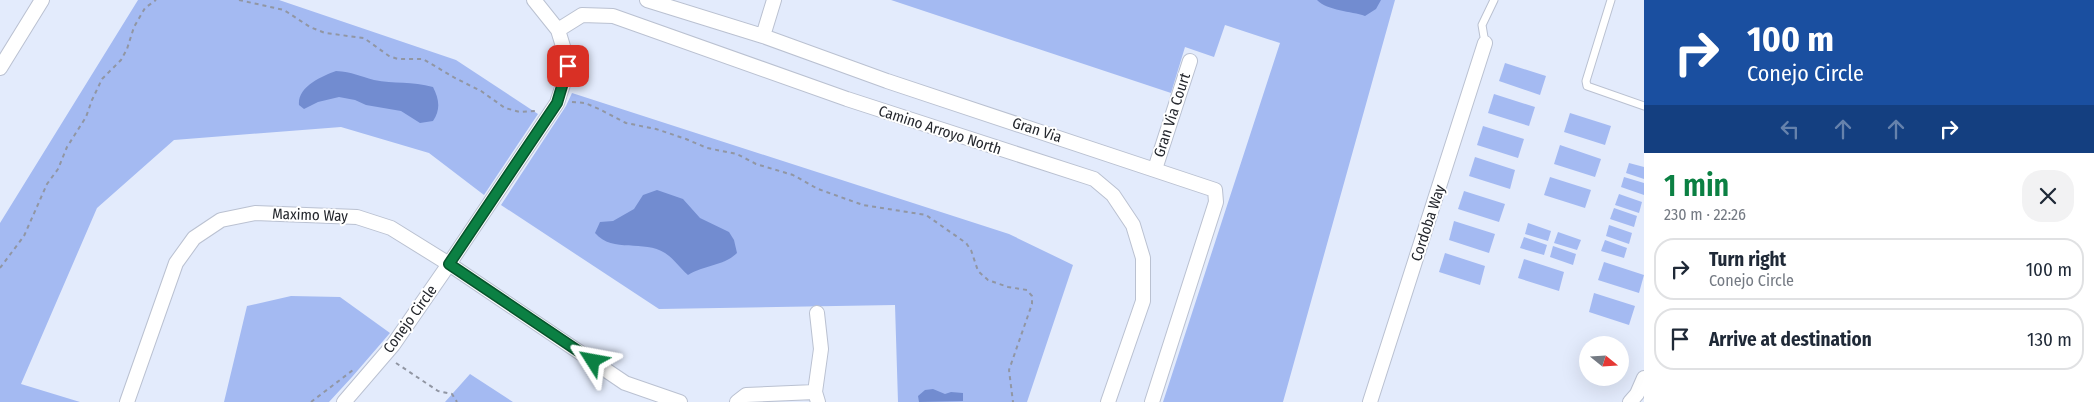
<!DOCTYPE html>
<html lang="en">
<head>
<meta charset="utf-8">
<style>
	body { margin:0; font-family:"Fira Sans Condensed",sans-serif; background:#f2f2f3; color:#1f2937; height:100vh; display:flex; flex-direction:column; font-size:19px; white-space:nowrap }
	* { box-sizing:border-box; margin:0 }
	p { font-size:16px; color:#747a83 }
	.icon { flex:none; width:28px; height:28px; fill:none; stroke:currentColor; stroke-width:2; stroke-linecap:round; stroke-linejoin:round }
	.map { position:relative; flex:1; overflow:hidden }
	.sheet { display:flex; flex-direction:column; background:#fff; width:450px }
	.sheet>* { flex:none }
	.banner { background:#1a4fa0; color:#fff; overflow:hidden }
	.needle { width:32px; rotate:108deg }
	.controls { position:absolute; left:1579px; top:336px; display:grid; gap:10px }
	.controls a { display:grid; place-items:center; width:50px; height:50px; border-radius:50%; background:#fff; box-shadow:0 5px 20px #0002; font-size:25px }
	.pin { position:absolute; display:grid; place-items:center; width:42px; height:42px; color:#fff; margin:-21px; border-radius:10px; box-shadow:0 2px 8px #0006 }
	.me { position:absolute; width:55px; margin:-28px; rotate:304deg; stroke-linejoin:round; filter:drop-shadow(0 0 4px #0008) }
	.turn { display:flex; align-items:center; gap:18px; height:105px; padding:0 20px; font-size:22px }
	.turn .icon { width:65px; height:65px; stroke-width:2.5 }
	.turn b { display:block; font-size:35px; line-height:42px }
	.lanes { display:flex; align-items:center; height:48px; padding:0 20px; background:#0003; justify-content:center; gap:25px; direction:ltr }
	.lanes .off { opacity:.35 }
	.round { display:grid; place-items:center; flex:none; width:52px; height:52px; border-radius:20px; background:#f2f2f3 }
	.summary { display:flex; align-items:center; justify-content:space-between; height:85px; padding:0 20px }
	h1 { font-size:30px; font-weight:600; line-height:38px; color:#0b8043 }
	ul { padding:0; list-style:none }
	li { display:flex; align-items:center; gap:15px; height:62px; margin:0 10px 8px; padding:0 10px; border:2px solid #e0e1e3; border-radius:20px }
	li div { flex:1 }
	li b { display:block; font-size:19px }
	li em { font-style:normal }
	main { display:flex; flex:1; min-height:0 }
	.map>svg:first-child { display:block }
	.green { fill:#a4baf2 }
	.water { fill:#728cd0 }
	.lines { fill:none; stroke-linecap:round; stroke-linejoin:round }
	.lane-casing { stroke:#bac1d1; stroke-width:9 }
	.street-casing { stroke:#bac1d1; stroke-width:16 }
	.path { stroke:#9196a3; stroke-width:2; stroke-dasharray:4 4; stroke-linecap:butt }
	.lane { stroke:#fff; stroke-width:7 }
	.street { stroke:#fff; stroke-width:14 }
	.route-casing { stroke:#07532c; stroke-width:12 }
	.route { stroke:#0b8043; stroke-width:9 }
	.labels { text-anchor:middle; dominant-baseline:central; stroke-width:4; stroke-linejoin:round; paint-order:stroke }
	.street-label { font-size:15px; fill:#24272d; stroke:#fff }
</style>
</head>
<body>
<main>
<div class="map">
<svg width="1644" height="402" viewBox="0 0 1644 402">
	<rect width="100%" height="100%" fill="#e3ebfc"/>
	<path class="green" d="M138 0H279L456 60 538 114 484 195 429 153 341 127 174 140 97 208 21 384 80 402H0V223Z
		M891 0H1395L1283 402H1163L1280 43 1225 25 1214 57 1185 47 1171 93Z
		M1505 63 1546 76 1540 95 1499 81Z
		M572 93 1009 234 1073 265 1027 402H898L895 305 659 309 501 205 566 106Z
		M1494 94 1535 107 1529 126 1488 113Z
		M1570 113 1611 126 1605 145 1564 132Z
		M1483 126 1524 139 1518 158 1477 145Z
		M1560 145 1601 159 1595 177 1554 164Z
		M1475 157 1515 170 1510 189 1469 176Z
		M1629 163 1644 167V179L1626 173Z
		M1550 177 1591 190 1585 208 1544 195Z
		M1624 177 1644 183V195L1621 187Z
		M1464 191 1505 204 1499 222 1458 209Z
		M1619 194 1642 202 1639 213 1615 205Z
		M1614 208 1637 216 1634 227 1610 219Z
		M1454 221 1495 234 1489 253 1449 240Z
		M1528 223 1551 231 1548 241 1525 234Z
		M1609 225 1632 233 1629 244 1606 236Z
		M1558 232 1581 240 1577 250 1554 243Z
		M1524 237 1547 245 1544 255 1520 248Z
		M1605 240 1627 248 1624 258 1601 251Z
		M1553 246 1576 254 1573 265 1550 257Z
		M1445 253 1485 266 1480 285 1439 272Z
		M1524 259 1564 272 1559 291 1518 278Z
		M1604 262 1644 275 1639 293 1598 280Z
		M1594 293 1635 306 1629 325 1589 312Z
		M291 296 340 297 390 333 352 377 329 402H224L247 306Z
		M470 374 513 402H445Z"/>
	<path class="water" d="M1317 0H1381L1376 9 1365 16C1351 11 1328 11 1317 0Z
		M336 71C353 72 359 76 374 80 394 84 412 81 433 87 439 99 441 109 433 121L420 123 401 111 366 105 355 100 339 97 318 102 304 109 299 105C297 87 322 76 336 71Z
		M657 190 683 199 700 218 729 232 734 240 737 253C724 266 704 265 688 275 680 268 674 259 665 253 644 239 613 254 595 233L600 222 613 221 634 209 643 195Z
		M933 389 945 394 951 392 963 393V401L919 402 918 396 925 390Z"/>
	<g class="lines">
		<g class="lane-casing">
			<path id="lane" d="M1611 0 1586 81 1587 86 1644 106
				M1485 43 1482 25 1494 0"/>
		</g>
		<g class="street-casing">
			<path id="street" d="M647 0 763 36 887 81 1215 190 1216 202 1152 402
				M558 30 582 15 613 16 847 99 1094 179 1113 195 1133 225 1143 258V301L1108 402
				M763 36 774 0
				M0 68 42 0
				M1155 169 1190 61
				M817 313 821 349 815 392 818 402
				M127 402 176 263 194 238 221 220 255 213 357 217 391 228 449 264 625 383 680 402
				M344 402 393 345 449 264 557 103 569 66 558 30 534 0
				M737 402 746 395 815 392
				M1370 402 1485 43
				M1630 402 1637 394 1644 378"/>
		</g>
		<path class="path" d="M239 0 284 10 310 27 325 33 364 38 389 56 398 59H423L455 78 481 91 505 108 520 112 536 111
			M572 102 585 103 599 109 626 123 656 129 686 139 707 148 737 154 756 164 793 175 818 189 863 205 926 215 966 243 971 250 978 271 988 280 1008 287 1027 290 1032 296V304L1009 370 1013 402
			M0 268 24 236 47 184 58 169 67 147 86 117 92 100 102 79 121 60 127 49 134 27 145 8 156 0
			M396 363 438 391 452 394 457 402
			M311 402 353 370"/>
		<use href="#lane" class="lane"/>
		<use href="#street" class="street"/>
	</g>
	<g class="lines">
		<g class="route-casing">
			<path id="route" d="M568 66 557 103 449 264 593 361"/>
		</g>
		<use href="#route" class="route"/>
	</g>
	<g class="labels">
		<g class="street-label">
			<text transform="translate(1172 115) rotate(-72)">Gran Via Court</text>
			<text transform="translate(940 130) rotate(18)">Camino Arroyo North</text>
			<text transform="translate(1037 130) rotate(18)">Gran Via</text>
			<text transform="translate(310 215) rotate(2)">Maximo Way</text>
			<text transform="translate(1428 223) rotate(-72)">Cordoba Way</text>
			<text transform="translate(410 319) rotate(-54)">Conejo Circle</text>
		</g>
	</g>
</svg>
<div class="controls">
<a><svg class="needle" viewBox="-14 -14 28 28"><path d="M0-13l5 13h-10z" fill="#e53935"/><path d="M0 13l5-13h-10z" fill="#747a83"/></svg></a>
</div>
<div class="pin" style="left:568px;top:66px;background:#d93025"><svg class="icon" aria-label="arrive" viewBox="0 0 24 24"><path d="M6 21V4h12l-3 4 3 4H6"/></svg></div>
<svg class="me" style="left:593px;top:361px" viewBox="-20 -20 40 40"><path d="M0-17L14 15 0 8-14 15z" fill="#0b8043" stroke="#fff" stroke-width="4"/></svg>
</div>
<section class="sheet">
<div class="banner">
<div class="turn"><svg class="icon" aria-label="right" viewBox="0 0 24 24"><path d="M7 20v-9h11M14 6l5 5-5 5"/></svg><div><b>100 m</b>Conejo Circle</div></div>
<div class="lanes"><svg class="icon off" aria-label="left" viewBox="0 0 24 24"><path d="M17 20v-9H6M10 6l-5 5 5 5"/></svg><svg class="icon off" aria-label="ahead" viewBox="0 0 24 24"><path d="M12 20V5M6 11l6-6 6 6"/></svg><svg class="icon off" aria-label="ahead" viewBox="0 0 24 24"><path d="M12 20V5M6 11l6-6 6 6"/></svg><svg class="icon" aria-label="right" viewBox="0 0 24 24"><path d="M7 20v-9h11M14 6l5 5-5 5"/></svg></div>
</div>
<div class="summary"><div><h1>1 min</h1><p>230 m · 22:26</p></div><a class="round"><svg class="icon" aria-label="close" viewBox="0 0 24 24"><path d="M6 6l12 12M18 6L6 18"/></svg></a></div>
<ul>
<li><svg class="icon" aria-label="right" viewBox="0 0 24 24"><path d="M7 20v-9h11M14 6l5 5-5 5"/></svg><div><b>Turn right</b><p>Conejo Circle</p></div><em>100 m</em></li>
<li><svg class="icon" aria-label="arrive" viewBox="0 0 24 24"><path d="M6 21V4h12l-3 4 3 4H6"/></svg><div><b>Arrive at destination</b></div><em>130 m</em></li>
</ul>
</section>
</main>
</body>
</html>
